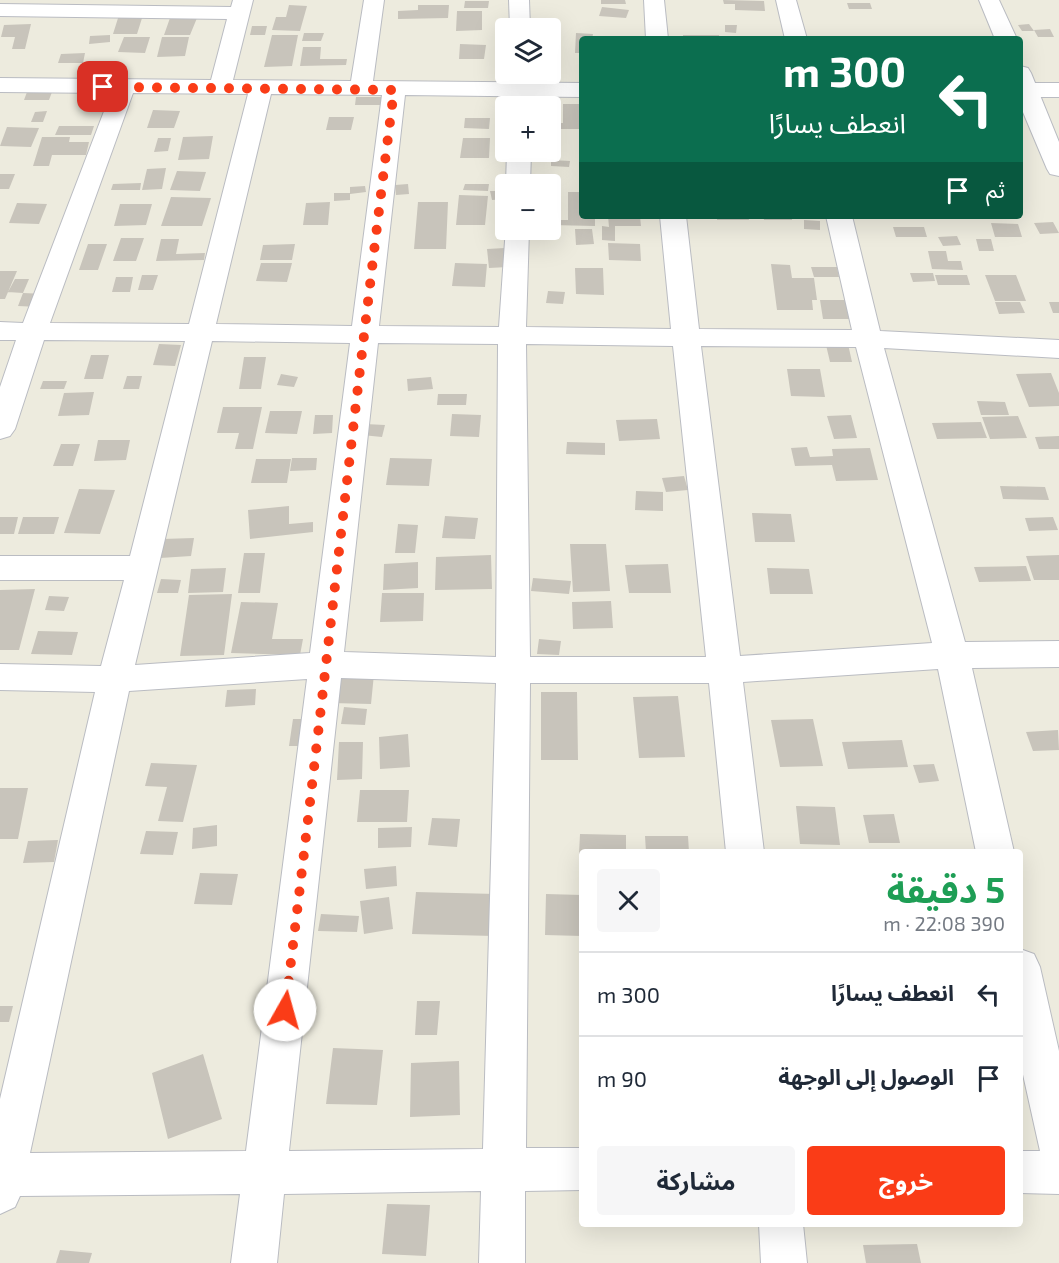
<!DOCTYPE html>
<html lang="ar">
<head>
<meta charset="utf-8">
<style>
	body { margin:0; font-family:"Exo 2","Noto Sans Arabic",sans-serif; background:#f6f6f7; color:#1f2937; direction:rtl; height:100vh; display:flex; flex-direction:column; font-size:22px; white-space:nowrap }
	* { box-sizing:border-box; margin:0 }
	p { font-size:20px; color:#747a83 }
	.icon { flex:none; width:33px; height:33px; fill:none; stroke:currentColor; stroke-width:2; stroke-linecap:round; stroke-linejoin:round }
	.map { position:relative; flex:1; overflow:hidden; direction:ltr }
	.drawer { position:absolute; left:579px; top:849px; width:444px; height:378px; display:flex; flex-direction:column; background:#fff; border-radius:6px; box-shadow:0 6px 24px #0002; direction:rtl }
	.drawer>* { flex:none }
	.hud { position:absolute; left:579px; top:36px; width:444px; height:183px; border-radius:6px; box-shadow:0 6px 24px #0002; direction:rtl; background:#0b6e4f; color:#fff; overflow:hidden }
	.buttons { position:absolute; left:495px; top:18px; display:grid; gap:12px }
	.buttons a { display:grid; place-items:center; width:66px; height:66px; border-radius:6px; background:#fff; box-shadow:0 6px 24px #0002; font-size:30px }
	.pin { position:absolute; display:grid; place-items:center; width:51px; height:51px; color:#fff; margin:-26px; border-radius:12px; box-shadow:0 3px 9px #0006 }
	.me { position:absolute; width:66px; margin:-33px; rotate:7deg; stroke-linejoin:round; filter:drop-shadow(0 0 4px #0008) }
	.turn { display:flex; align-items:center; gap:21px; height:126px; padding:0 18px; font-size:27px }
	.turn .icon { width:78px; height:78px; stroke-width:2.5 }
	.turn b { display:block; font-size:42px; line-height:51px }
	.then { display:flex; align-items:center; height:57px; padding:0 18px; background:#0003; gap:12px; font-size:22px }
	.round { display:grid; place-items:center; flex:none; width:63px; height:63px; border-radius:6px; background:#f6f6f7 }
	.headline { display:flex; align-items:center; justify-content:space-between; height:102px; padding:0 18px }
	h1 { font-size:36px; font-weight:700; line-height:45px; color:#1e9e55 }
	.cta { display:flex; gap:12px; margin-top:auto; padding:12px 18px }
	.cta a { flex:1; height:69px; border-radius:6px; background:#fa3c17; color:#fff; font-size:24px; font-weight:700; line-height:69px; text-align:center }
	.cta a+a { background:#f6f6f7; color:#1f2937 }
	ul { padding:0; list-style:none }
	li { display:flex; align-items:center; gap:18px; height:84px; padding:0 18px; border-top:2px solid #e0e1e3 }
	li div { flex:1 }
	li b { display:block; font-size:22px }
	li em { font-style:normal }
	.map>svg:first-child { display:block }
	.building { fill:#c8c4bb }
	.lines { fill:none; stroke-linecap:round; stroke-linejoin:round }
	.minor-casing { stroke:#babcc2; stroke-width:2 }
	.tertiary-casing { stroke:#babcc2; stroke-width:2 }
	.minor { fill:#fff; fill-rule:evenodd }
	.tertiary { fill:#fff; fill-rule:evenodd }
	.route { stroke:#fa3c17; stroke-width:10; stroke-dasharray:0 18 }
</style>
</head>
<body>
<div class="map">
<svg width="1059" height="1263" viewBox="0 0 1059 1263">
	<rect width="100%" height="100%" fill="#edebde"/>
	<path class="building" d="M601 0H625L626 4H601Z
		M723 0 764 1 765 11 735 10V4H724Z
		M465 1H489L488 8H464Z
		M847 3H870L872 9H849Z
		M289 5 307 6 300 31 272 30 276 17H286Z
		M418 5H449L448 18 398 19V11L418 10Z
		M602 7 629 10 626 18 599 16Z
		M457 11H482V30L456 31Z
		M119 15H143L137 34H113Z
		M170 18H197L190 35H164Z
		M31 24 25 49H12L15 37H1L4 25Z
		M1029 24 1034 31H1022L1018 25Z
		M725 25H737L736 33 725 32Z
		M252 26H267L265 35H250Z
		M1050 29 1054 37H1038L1034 30Z
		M304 33H324L321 41H302Z
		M576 33 593 34 592 39H582V53H575Z
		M110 35V42L89 44 90 36Z
		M272 35H298L292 66 264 67Z
		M683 35H719L720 39H683Z
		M124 37H150L145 53 118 52Z
		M162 37H189L185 56 157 57Z
		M460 44 486 45 484 59H459Z
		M303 47H321L320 59H347L346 65 300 66Z
		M85 53 83 63H58L61 54Z
		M27 92H52L49 100H24Z
		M499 95H514L515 104H499Z
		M356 97H384L383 105H355Z
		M563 104H582V129H550V123H563Z
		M153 110 180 111 174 128H147Z
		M47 111 43 122H31L35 112Z
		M329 117H354L351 130H326Z
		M465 118H490L489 129 464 128Z
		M498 122H506V135L497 134Z
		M59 126H94L91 135H55Z
		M7 127 39 128 31 147 0 146Z
		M213 136 209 159 178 160 183 137Z
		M42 137H70L69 142H89L86 155H52L49 166H33Z
		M158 138H171L168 151 154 152Z
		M463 138H490L489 158H460Z
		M551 160 570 161 569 167 551 166Z
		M166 168 162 189 142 190 147 169Z
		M177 171 206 172 200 191 170 190Z
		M0 174H15L9 189H0Z
		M141 183 140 190H111L113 184Z
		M408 184 409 194 396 195 395 185Z
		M465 184H489L488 191 463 190Z
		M365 186 366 192 350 194V187Z
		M490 191H506V199L492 200Z
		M568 192H582V216H595V226L551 225V220H568Z
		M334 193H350V200L334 201Z
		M459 195 488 196 485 225H456Z
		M171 197 211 198 202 226H161Z
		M330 202 328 225H303L306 203Z
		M418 202H448L446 249H414Z
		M17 203 47 204 39 224 9 223Z
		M120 204H152L146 225 114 226Z
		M608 216H640L641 226H615V241L602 240V226L609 227Z
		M717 216H748L749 220H717Z
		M763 216H792V220H764Z
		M804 220 820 221V230L804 229Z
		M1053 222 1059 233 1040 234 1034 223Z
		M991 223 1018 224 1022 237H995Z
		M893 227H924L927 237H896Z
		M575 229H592L594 244 576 245Z
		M957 236 961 245 943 246 938 237Z
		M121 238H144L136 261H113Z
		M161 239H179L176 254 205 253 204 260 156 261Z
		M976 239H991L994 251H979Z
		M608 243 640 244 641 261 609 260Z
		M88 244H107L98 270H79Z
		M295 244 292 260H260L263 245Z
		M505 248 508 267 489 268 487 249Z
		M928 251H946L948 261H961L963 270 932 269Z
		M261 263H292L287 282 256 281Z
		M455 263 487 264 485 287 452 286Z
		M771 264 790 265 792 278H814L817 300H812L813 310H777Z
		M811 267H837L839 277H814Z
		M575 268H603L604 295 576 294Z
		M0 271H17L5 299H0Z
		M910 273H933L935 281 913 282Z
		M142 275H158L153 290H138Z
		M935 275H967L970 285H938Z
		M985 275H1016L1026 301H995Z
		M116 277H133L130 292H112Z
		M15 279H29L23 293 8 292Z
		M548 291 565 292 563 304 546 303Z
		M23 293 45 294 39 307 18 306Z
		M820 300H847L850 319H823Z
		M995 302H1020L1025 313 999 314Z
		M1049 302H1059V313H1053Z
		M159 344 181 345 175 366 153 365Z
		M848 344 852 362H830L826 345Z
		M91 355H109L103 379H84Z
		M244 357H266L261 389H239Z
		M787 369H820L825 397 791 396Z
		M1051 373 1059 393V406L1029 407 1016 374Z
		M281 374 298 377 294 387 277 385Z
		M127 376H142L139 389H123Z
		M431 377 433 389 408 391 407 379Z
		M43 381H67L64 389H40Z
		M94 392 89 415 58 416 64 393Z
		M438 394H467L466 405H437Z
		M977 401 1005 402 1009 415H981Z
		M223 407H262L253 449H235L239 433H217Z
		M270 411H302L297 434 265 433Z
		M452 414 481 415 479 437 450 436Z
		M315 415H333L332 433 313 434Z
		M851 415 857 438 834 439 827 416Z
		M1018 416 1027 438 990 439 982 417Z
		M657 419 660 439 619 441 616 420Z
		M981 422 987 438 937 439 932 423Z
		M365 424 385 425 382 437 362 435Z
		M1059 436V449H1039L1035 437Z
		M98 440H130L126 460 94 461Z
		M567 442 605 443V455L566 454Z
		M61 444H80L73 466H53Z
		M807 447 810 457 833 456 832 449 870 448 878 480 836 481 832 465 795 466 791 448Z
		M292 458H317L316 470 290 471Z
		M390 458 432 459 429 486 386 485Z
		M256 459H291L287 483H251Z
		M684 476 688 490 666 492 662 478Z
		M1000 486 1045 487 1049 500 1003 499Z
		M79 489 115 490 100 534 64 533Z
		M636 491 663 492V511L635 510Z
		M289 506V524L313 522V532L250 539 248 510Z
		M752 513 791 514 795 542H755Z
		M445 516 478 518 475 539 442 538Z
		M0 517H18L14 534H0Z
		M23 517H59L54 534H18Z
		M1053 517 1058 530 1029 531 1025 518Z
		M398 524 418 525 415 553H395Z
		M194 538 191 556 160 558 162 539Z
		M570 544H606L610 591 573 592Z
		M244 553H265L260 593H238Z
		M491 555 492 589 435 590 436 557Z
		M1059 555V580H1034L1026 556Z
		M418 562V588L383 590 384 564Z
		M668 564 671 593H629L625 565Z
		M1026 566 1031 581 979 582 974 567Z
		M226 568 223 592 188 593 191 569Z
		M767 568 809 569 813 594H770Z
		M533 578 571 581 569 594 531 591Z
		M161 579 181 580 178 593H157Z
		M35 589 19 650H0V590Z
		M382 593H424L423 621 380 622Z
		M232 594 224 655 180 656 189 595Z
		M49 596 69 597 64 611 45 610Z
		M611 601 613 628 573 629 572 602Z
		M241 602 278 603 272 639H303L300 655 231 653Z
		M38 631 78 632 72 655 31 654Z
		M539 639 561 641 559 655 537 654Z
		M335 674H374L371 704 331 703Z
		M256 689 255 705 225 707 227 690Z
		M541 692H577L578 760H541Z
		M678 696 685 757 639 758 633 697Z
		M344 707 367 709 365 725 341 724Z
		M293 719H313L309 746H289Z
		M813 719 823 766 780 767 771 720Z
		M1058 730 1059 750 1033 751 1026 732Z
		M408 734 410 767 380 769 379 737Z
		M902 740 908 767 848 769 842 742Z
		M339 742H363L362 779 337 780Z
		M151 763 197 765 183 822 158 821 167 787 145 786Z
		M934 764 939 781 919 783 913 765Z
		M0 788H28L18 839H0Z
		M360 790H409L407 822H357Z
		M796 806 835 807 840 845 800 844Z
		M894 814 900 843H869L863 815Z
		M432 818 460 819 457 847 428 845Z
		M217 825V846L192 849 193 828Z
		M412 827 411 847 378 848V828Z
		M146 831 178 832 173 855 140 854Z
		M580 834 626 835V852L579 854Z
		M645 836H688L689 852H646Z
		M58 840 54 862 23 863 28 841Z
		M396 866 397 886 366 889 364 869Z
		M200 873 238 874 232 905 194 904Z
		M416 892 496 894 494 936 412 934Z
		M546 894 582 895V936L545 935Z
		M389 897 393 929 364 934 360 901Z
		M321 914 359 916 357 932 318 931Z
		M417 1001H440L437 1035H415Z
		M0 1006H13L9 1022H0Z
		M333 1048 383 1050 377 1105 326 1104Z
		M203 1054 222 1119 168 1139 152 1073Z
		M459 1061 460 1115 410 1117 411 1063Z
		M387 1204 430 1205 426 1256 382 1254Z
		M917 1244 921 1263H866L863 1245Z
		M60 1250 92 1253 89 1263H56Z"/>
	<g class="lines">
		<g class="minor-casing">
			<path id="minor" d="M233 0H253L233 80 351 81 364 0H384L373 81 582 83V97L405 95 379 326 499 327 506 227V230H529L526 327 671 329 660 216H686L699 329 852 330 826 216H852L880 331 1059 340V358L884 348 965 642 1059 641V667L972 668 1014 852H976L938 669 743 682 764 852H726L709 683H530L526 1148H582V1190L525 1191V1263H479L481 1191 284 1194 277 1263H231L240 1194 20 1196 15 1207 0 1214V1099L95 692 0 690V664L101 666 124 580H0V556H130L185 341 44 340 15 429 10 436 0 439V387L16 340H0V322L23 323 111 93 0 92V78L211 80 227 19 0 16V4L231 7ZM133 93 248 94 189 324 50 323ZM271 94 382 95 352 326 216 324ZM212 341 350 343 310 653 135 665ZM378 343 498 344 496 657 344 652ZM526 344 673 346 706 657H530ZM701 346 856 347 932 643 740 656ZM341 678 496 683 483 1149 289 1151ZM307 679 246 1151 30 1153 129 691Z
				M509 0H529L530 28H510Z
				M644 0H664L668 39H646Z
				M776 0H796L807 39H785Z
				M1020 83H1059V97H1020Z
				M507 152H531L530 184H506Z
				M1020 949 1034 954 1040 967 1059 1051V1194L1020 1193V1151H1040L1020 1061Z
				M759 1224H803L807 1263H761Z"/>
		</g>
		<g class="tertiary-casing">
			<path id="tertiary" d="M979 0H999L1017 39H995Z
				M1020 66 1028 68 1031 73 1059 142V176L1050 174 1047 169 1020 105Z"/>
		</g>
		<use href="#minor" class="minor"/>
		<use href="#tertiary" class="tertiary"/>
	</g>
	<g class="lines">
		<path class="route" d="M103 87 394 90C355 396 323 704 285 1010"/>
	</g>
</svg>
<div class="buttons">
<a><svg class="icon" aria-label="layers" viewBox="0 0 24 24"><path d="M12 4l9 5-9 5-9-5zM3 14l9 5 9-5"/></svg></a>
<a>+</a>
<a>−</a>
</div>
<div class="pin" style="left:103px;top:87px;background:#d93025"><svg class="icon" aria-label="arrive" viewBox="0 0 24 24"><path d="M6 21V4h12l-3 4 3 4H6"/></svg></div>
<svg class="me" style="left:285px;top:1010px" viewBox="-20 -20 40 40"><circle r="19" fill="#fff"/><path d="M0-13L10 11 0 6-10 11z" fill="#fa3c17"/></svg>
<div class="hud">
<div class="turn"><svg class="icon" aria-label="left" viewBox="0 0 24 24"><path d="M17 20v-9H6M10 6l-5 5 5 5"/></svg><div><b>300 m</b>انعطف يسارًا</div></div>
<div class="then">ثم<svg class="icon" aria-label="arrive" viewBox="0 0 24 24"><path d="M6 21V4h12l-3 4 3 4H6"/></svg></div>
</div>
<section class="drawer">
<div class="headline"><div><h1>5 دقيقة</h1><p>390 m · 22:08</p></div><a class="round"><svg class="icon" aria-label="close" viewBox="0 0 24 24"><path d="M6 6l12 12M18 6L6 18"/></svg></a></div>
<ul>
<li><svg class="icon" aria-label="left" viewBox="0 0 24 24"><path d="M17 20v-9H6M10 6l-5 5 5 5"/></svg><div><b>انعطف يسارًا</b></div><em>300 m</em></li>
<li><svg class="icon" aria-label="arrive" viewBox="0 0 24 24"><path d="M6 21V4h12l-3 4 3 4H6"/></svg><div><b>الوصول إلى الوجهة</b></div><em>90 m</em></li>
</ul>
<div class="cta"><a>خروج</a><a>مشاركة</a></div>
</section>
</div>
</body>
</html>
